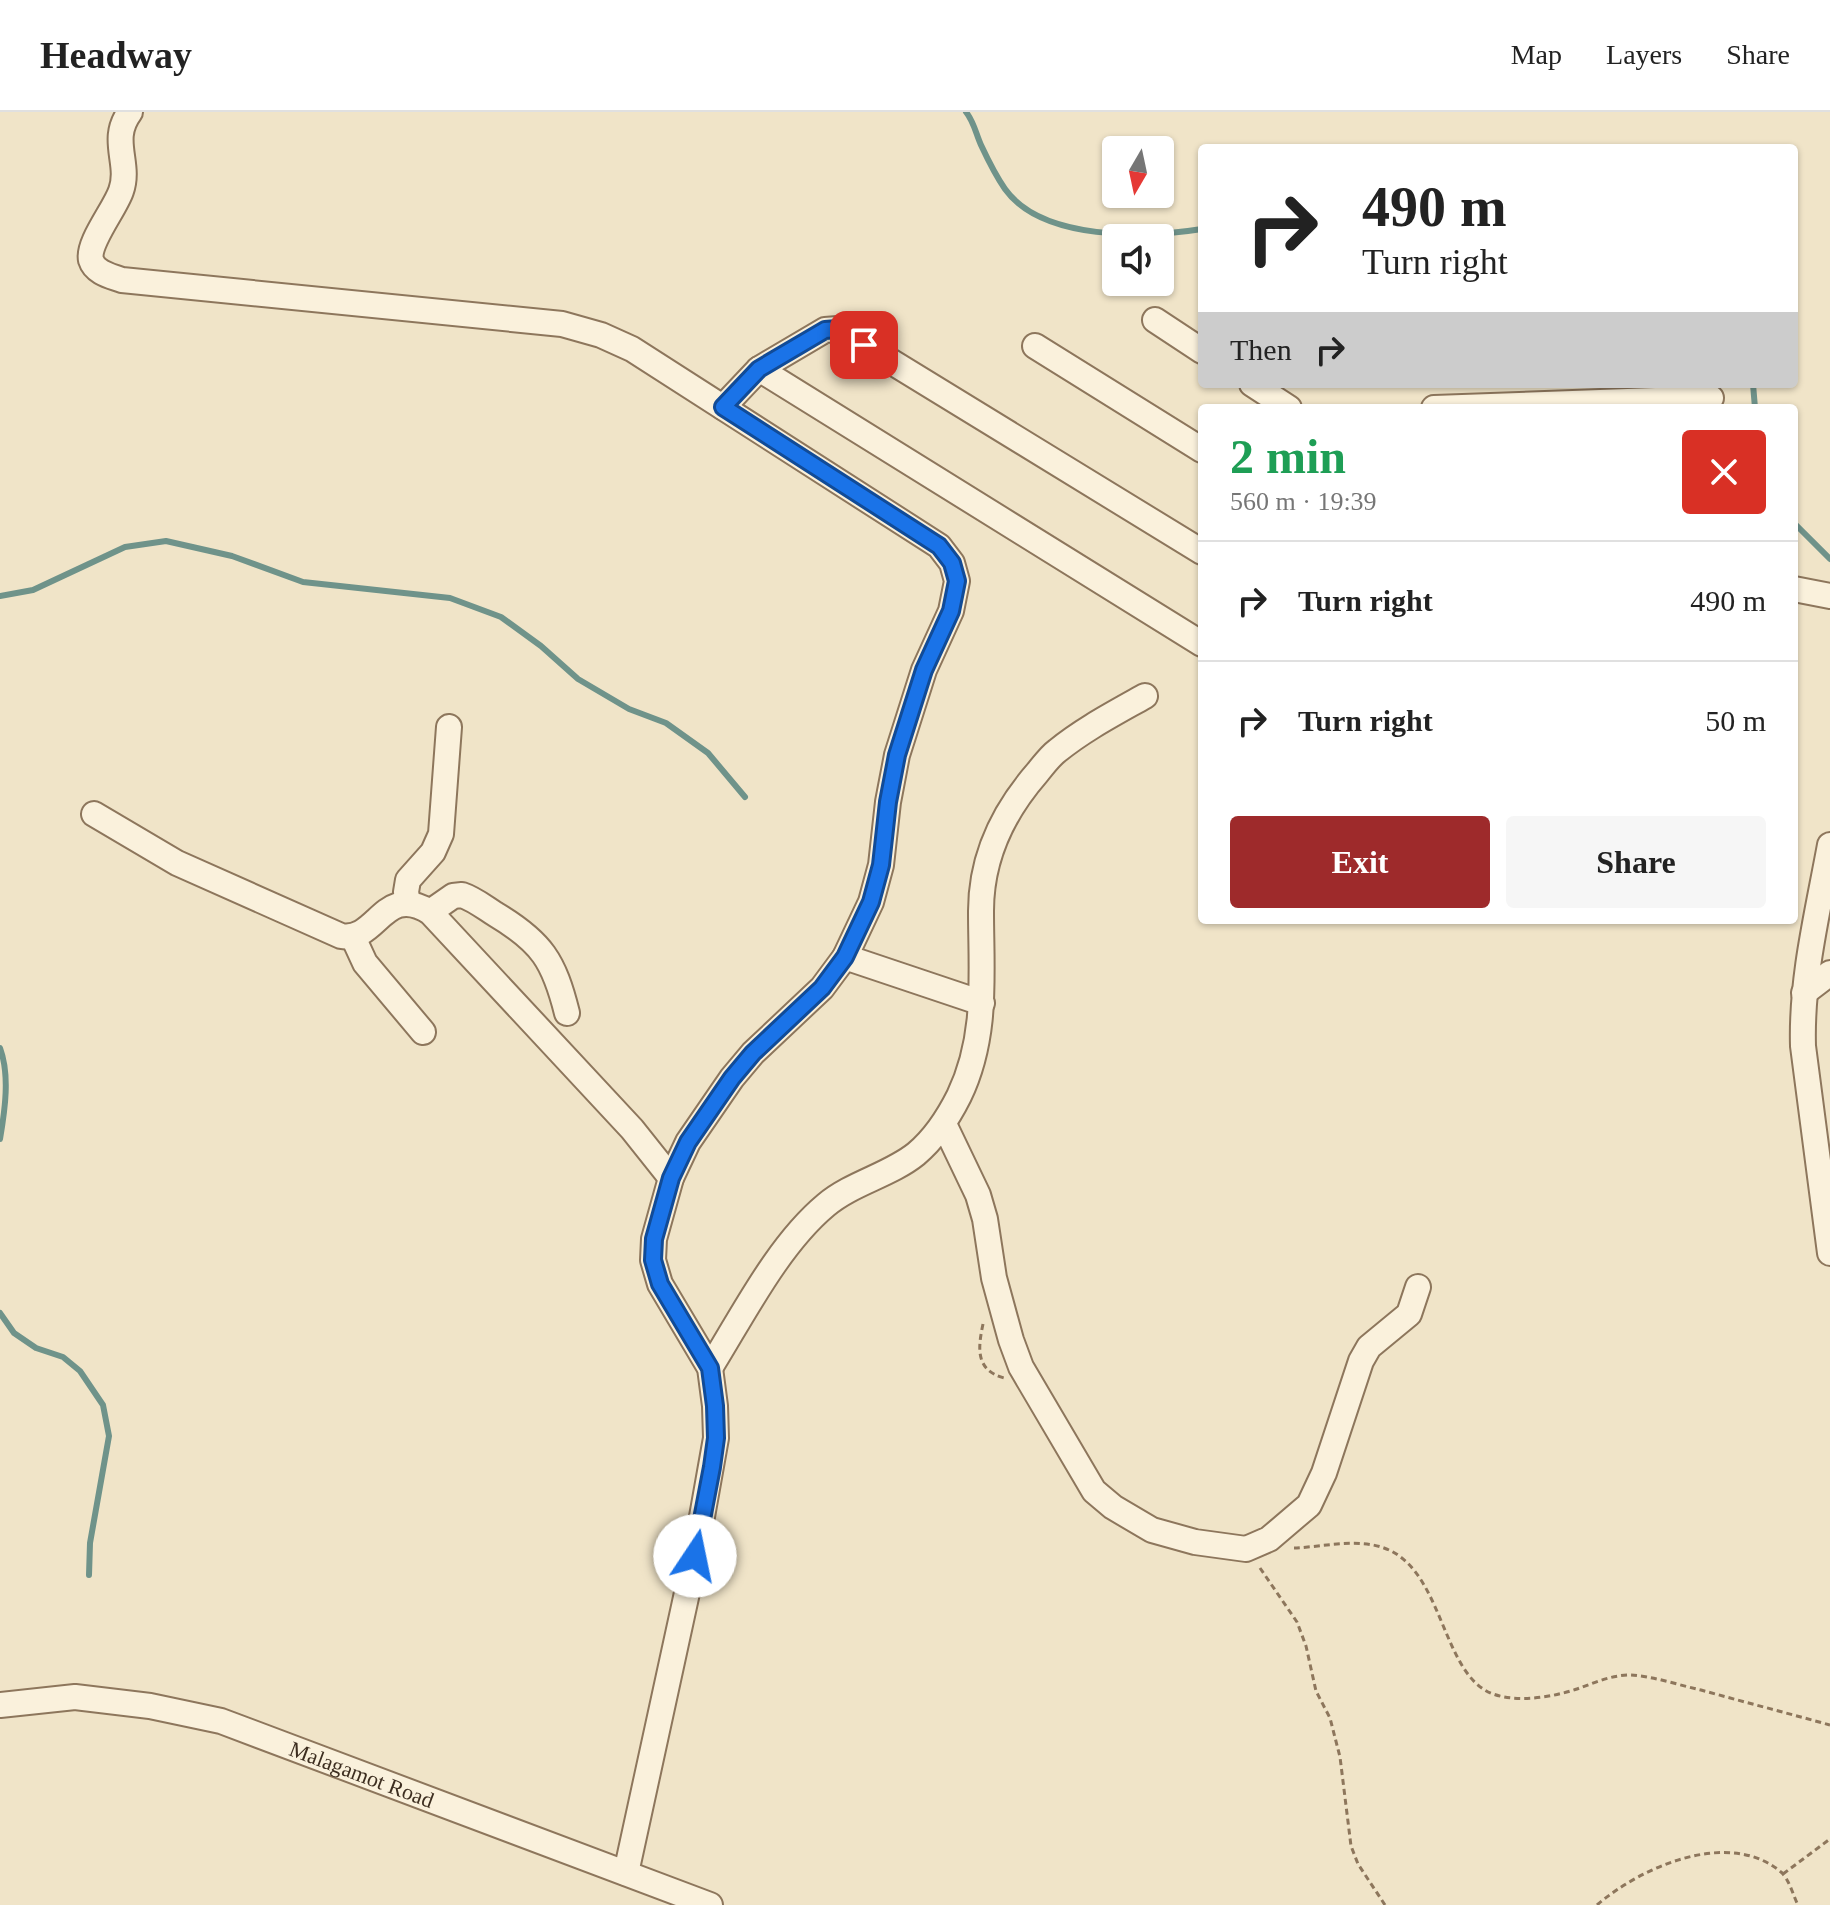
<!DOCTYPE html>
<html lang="en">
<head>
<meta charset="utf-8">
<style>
	body { margin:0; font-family:Georgia,serif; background:#f6f6f6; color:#222; height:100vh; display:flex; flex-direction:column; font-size:30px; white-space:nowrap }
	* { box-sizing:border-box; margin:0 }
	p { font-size:26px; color:#767676 }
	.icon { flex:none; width:44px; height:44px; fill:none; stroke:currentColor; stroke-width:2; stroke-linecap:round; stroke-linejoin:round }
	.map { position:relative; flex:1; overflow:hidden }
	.side { position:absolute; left:1198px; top:292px; width:600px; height:520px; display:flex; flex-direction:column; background:#fff; border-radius:8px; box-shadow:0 2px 6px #0004 }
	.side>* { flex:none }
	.hud { position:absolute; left:1198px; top:32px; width:600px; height:244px; border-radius:8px; box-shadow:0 2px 6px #0004; background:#fff; color:#222; overflow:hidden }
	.needle { width:52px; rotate:189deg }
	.tools { position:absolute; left:1102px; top:24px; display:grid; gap:16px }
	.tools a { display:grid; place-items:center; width:72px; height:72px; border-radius:8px; background:#fff; box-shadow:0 2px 6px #0004; font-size:40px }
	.pin { position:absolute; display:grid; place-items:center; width:68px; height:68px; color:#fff; margin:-34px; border-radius:16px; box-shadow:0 4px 12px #0006 }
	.me { position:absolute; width:88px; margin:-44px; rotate:11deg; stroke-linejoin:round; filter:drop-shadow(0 0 6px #0008) }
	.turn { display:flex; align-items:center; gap:28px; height:168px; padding:0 32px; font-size:36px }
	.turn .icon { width:104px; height:104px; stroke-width:2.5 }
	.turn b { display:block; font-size:56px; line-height:68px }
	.then { display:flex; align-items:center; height:76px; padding:0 32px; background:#0003; gap:16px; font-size:30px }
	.round { display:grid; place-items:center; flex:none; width:84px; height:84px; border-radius:8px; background:#f6f6f6 }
	.summary { display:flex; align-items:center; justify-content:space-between; height:136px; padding:0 32px }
	h1 { font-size:48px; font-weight:600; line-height:60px; color:#1e9e55 }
	.cta { display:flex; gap:16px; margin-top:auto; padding:16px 32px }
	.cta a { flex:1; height:92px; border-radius:8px; background:#9e2a2b; color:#fff; font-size:32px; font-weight:600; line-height:92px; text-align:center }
	.cta a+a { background:#f6f6f6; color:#222 }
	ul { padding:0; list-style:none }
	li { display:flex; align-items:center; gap:24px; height:120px; padding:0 32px; border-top:2px solid #e0e0e0 }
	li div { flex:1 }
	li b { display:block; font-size:30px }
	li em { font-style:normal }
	header { display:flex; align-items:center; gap:48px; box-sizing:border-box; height:112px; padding:0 40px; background:#fff; border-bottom:2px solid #e0e0e0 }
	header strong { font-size:38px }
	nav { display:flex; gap:44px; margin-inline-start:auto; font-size:28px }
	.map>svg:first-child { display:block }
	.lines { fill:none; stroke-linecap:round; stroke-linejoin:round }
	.stream { stroke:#6f938a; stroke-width:6 }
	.minor-casing { stroke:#8d765c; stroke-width:28 }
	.path { stroke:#8d765c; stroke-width:3; stroke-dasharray:6 4; stroke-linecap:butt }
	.minor { stroke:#faf1dc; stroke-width:24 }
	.route-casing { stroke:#114b97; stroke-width:20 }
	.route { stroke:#1a73e8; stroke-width:14 }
	.labels { text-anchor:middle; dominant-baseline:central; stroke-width:6; stroke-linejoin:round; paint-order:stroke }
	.street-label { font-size:22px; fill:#3d2e20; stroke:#f7eed8 }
</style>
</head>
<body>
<header>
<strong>Headway</strong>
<nav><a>Map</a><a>Layers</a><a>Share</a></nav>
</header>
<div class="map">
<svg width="1830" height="1793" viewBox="0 0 1830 1793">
	<rect width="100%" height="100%" fill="#f0e4c8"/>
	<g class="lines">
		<path class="stream" d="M966 0C974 10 976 22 981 33 988 48 996 64 1005 77 1042 129 1146 126 1202 117
			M1753 272 1755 296
			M1794 411 1830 447
			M0 484 33 478 125 435 166 429 232 444 303 470 450 486 501 505 541 534 578 567 629 597 666 611 708 641 745 685
			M0 936C10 963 5 998 0 1027
			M0 1201 14 1221 36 1236 63 1245 80 1259 103 1293 109 1324 90 1431 89 1463"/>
		<g class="minor-casing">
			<g id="minor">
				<path d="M130 0C109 28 131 51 121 79 115 97 87 131 91 148 95 161 111 164 122 168L562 212 601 223 632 237 939 434 952 451 957 469 951 499 924 558 897 643 888 690 881 753 871 790 845 845 822 876 753 941 732 966 688 1030 671 1066 654 1127 653 1148 660 1172 710 1256 715 1294 716 1326 695 1444 626 1761"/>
				<path d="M1155 208 1202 239"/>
				<path d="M1035 234 1202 338"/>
				<path d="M759 257 825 218 838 217 1202 440"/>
				<path d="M1252 272 1289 296"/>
				<path d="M723 295 759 257 1202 532"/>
				<path d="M1434 296 1711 286"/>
				<path d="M1794 477 1830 484"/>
				<path d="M94 702 177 751 341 824C378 830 383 771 430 800L632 1017 671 1066"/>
				<path d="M1830 733C1818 799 1801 866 1803 934L1830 1141"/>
				<path d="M408 791 406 780 408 768 433 740 441 722 449 615"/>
				<path d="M430 800 453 784 462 783C474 787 484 795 495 802 542 830 554 849 567 901"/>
				<path d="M353 825 365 851 423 920"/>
				<path d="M845 845 982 891"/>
				<path d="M1804 881 1830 861"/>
				<path d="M944 1012 978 1083 985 1107 994 1166 1011 1228 1021 1255 1094 1379 1113 1395 1152 1418 1195 1430 1246 1437 1269 1427 1309 1393 1324 1361 1361 1249 1369 1235 1409 1202 1418 1175"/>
				<path d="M710 1256C743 1203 778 1133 826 1093 852 1071 890 1063 916 1042 935 1026 948 1006 959 984 988 924 981 862 981 799 981 746 1003 700 1037 661 1043 654 1049 645 1057 639 1084 617 1115 601 1145 584"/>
				<path id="s1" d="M0 1593 75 1585 150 1594 221 1609 710 1793"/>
			</g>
		</g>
		<path class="path" d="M983 1212C978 1236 975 1258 1004 1266
			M1294 1436C1322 1435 1357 1426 1384 1436 1444 1457 1441 1563 1493 1582 1518 1591 1553 1585 1577 1577 1594 1571 1611 1563 1630 1563 1653 1564 1678 1573 1701 1578 1744 1590 1787 1601 1830 1613
			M1260 1456 1297 1510 1306 1534 1316 1579 1330 1606 1340 1645 1351 1734 1358 1752 1385 1793
			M1783 1762 1830 1727
			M1597 1793C1641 1755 1729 1716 1781 1760 1789 1767 1793 1783 1798 1793"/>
		<use href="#minor" class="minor"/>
	</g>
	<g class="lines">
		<g class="route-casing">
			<path id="route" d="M695 1444 712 1355 716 1326 715 1294 710 1256 660 1172 653 1148 654 1127 671 1066 688 1030 732 966 753 941 822 876 845 845 871 790 881 753 888 690 897 643 924 558 951 499 957 469 952 451 939 434 723 295 759 257 825 218 838 217 864 233"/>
		</g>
		<use href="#route" class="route"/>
	</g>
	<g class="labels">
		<g class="street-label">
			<text stroke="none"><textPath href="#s1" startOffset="374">Malagamot Road</textPath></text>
		</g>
	</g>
</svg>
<div class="tools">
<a><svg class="needle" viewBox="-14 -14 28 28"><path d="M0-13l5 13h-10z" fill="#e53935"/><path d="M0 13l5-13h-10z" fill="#767676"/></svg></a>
<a><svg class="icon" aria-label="sound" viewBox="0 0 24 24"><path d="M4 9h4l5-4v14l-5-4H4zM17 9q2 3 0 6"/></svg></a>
</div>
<div class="pin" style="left:864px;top:233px;background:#d93025"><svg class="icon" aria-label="arrive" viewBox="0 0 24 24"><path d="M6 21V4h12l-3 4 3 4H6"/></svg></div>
<svg class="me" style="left:695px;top:1444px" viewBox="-20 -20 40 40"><circle r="19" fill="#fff"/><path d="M0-13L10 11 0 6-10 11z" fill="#1a73e8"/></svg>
<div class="hud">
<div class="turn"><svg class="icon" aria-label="right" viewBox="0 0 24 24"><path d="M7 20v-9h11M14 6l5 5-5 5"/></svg><div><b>490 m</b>Turn right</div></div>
<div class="then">Then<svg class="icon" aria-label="right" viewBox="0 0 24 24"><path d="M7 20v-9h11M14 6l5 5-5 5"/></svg></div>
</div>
<section class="side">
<div class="summary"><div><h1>2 min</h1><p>560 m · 19:39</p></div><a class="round" style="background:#d93025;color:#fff"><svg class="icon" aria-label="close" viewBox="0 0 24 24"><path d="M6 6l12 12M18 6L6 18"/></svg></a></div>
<ul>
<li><svg class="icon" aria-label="right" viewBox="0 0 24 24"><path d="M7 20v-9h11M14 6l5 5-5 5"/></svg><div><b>Turn right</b></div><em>490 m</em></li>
<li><svg class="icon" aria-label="right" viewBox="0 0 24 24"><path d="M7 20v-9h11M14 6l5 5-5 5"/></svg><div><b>Turn right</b></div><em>50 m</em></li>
</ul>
<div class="cta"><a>Exit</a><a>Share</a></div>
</section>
</div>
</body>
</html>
